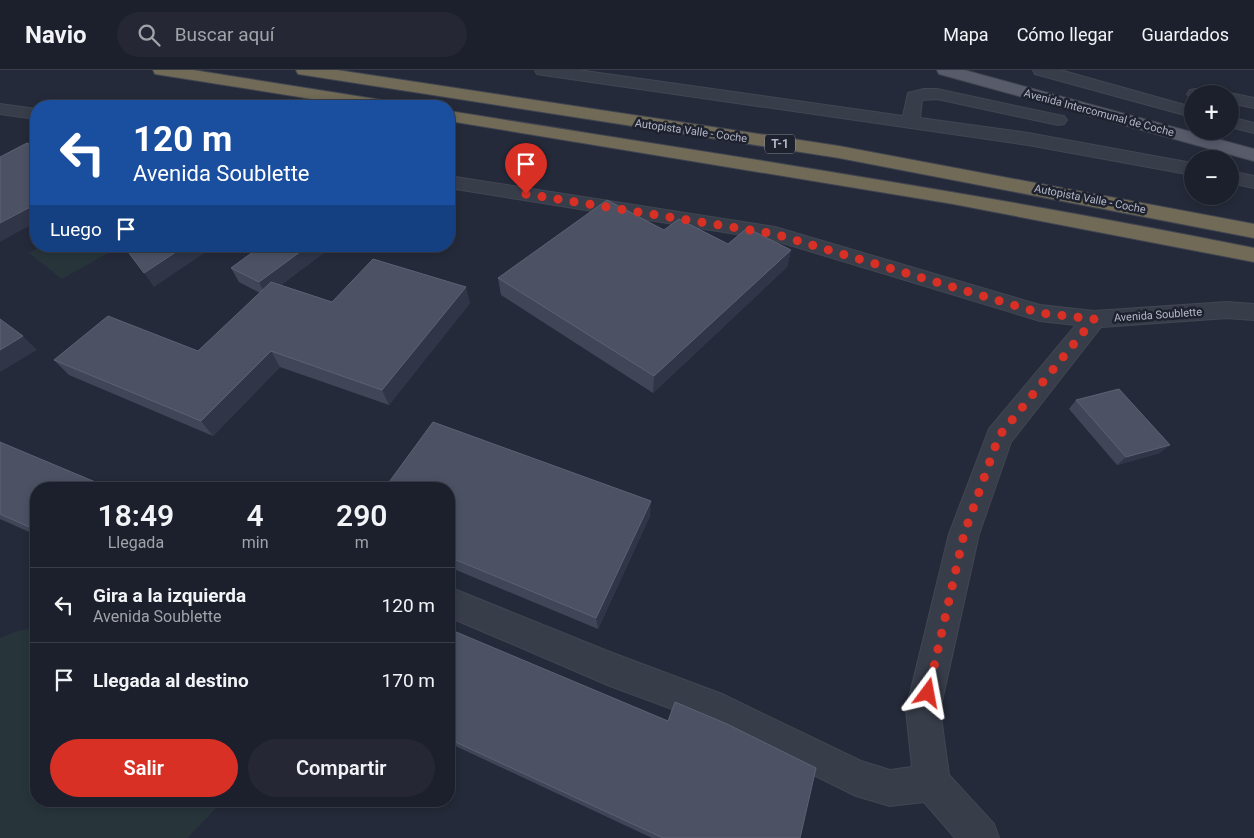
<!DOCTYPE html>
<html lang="es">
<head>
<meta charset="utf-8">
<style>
	body { margin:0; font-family:Roboto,sans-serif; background:#252834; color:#f1f3f6; height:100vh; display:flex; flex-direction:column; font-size:19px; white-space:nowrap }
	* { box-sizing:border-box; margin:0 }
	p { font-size:16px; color:#a0a3a9 }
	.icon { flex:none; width:28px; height:28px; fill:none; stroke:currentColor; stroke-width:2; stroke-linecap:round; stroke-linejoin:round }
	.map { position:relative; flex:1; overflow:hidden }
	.side { position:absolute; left:30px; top:412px; width:425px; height:325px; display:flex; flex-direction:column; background:#1c202c; border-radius:20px; box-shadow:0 2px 8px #0003,0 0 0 1px #3a3e48 }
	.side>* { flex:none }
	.top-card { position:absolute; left:30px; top:30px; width:425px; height:152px; border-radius:20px; box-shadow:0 2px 8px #0003,0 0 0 1px #3a3e48; background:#1a4fa0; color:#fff; overflow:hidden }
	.buttons { position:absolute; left:1184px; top:15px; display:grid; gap:10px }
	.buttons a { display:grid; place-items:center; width:55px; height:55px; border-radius:50%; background:#1c202c; box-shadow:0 2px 8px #0003,0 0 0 1px #3a3e48; font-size:25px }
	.pin { position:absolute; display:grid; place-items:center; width:42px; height:42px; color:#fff; margin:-51px -21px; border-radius:50% 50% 50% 0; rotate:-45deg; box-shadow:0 0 5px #0007 }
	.pin .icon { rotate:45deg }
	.me { position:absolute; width:55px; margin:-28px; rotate:13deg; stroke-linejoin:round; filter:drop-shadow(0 0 4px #0008) }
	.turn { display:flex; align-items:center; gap:18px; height:105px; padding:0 20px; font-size:22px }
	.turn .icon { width:65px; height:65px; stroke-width:2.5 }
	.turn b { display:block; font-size:35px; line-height:42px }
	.then { display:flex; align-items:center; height:48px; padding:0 20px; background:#0003; gap:10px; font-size:19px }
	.eta { display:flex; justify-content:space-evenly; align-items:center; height:85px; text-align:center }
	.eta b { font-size:30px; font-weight:600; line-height:35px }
	.button { display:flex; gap:10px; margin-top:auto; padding:10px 20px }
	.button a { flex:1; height:58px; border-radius:30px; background:#d93025; color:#fff; font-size:20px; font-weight:600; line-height:58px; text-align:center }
	.button a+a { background:#252834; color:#f1f3f6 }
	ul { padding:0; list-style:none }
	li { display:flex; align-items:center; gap:15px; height:75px; padding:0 20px; border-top:1px solid #3a3e48 }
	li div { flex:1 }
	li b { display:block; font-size:19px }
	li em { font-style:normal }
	header { display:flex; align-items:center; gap:30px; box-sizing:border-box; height:70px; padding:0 25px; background:#1c202c; border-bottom:1px solid #3a3e48 }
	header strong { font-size:24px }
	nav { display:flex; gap:28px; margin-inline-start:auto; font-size:18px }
	.search { width:350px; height:45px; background:#252834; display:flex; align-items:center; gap:12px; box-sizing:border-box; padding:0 18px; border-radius:28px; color:#a0a3a9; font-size:19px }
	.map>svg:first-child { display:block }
	.green { fill:#27353b }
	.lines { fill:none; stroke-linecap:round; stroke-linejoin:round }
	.minor-casing { stroke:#424653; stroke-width:2 }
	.major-casing { stroke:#424653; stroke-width:2 }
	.highway-casing { stroke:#414552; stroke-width:2 }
	.minor { fill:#383d4a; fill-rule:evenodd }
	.major { fill:#575b6a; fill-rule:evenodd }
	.highway { fill:#706a56; fill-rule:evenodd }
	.wall { fill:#404658 }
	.shaded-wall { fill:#303547 }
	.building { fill:#4c5264; stroke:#5c6273 }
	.route { stroke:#d93025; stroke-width:9; stroke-dasharray:0 16.2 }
	.labels { text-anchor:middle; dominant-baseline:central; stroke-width:5; stroke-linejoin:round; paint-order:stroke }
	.far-street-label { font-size:11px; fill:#b4b8c6; stroke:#1e222f }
	.shield { fill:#1e222f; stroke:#878b99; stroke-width:1 }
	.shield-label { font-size:12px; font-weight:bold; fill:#b4b8c6 }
</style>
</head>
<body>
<header>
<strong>Navio</strong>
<div class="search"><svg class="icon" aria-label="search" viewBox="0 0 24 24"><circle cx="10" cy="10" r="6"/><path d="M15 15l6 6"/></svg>Buscar aquí</div>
<nav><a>Mapa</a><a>Cómo llegar</a><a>Guardados</a></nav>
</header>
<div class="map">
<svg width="1254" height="768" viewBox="0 0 1254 768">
	<rect width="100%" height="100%" fill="#252a3a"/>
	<path class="green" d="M42 176H120L62 209 29 183Z
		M36 558V731H223L187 768H0V568L18 561Z"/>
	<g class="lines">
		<g class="minor-casing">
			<path id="minor" d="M535 0H578L903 46 908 23 924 19H937L1058 45 1064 46 1067 50 1064 54 1058 55 937 29 922 30 920 48 1028 63 1192 93V105L1028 75 543 5 537 4Z
				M1033 0H1060L1192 37V47L1035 4Z
				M1196 19 1220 20 1223 24H1192V28H1190L1187 24 1190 20Z
				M1230 23 1254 28V38L1230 33V24H1226Z
				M0 34 36 39V49L0 44Z
				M1230 47 1254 53V63L1230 57Z
				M1230 101 1254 106V118L1230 113Z
				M449 106 775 157 1040 235 1094 241 1227 232 1254 234V250L1227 248 1101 257 1011 372 979 464 940 640 949 705 994 754 999 768H955L924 732 890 736 856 726 702 650 610 616 449 547V517L610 582 722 624 861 691 890 700 912 697 906 640 949 464 989 359 1076 255 1040 251 773 170 449 118Z"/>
		</g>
		<g class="major-casing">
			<path id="major" d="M937 0H964L1254 79V91L939 4Z"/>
		</g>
		<g class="highway-casing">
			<path id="highway" d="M153 0H193L388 31 394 32 397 36H356L161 5 155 4Z
				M296 0H337L839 76 1254 154V168L839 88 304 5 298 4Z
				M449 41C718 84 987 124 1254 178V192L953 134 449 51Z"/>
		</g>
		<use href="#minor" class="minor"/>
		<use href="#major" class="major"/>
		<use href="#highway" class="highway"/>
	</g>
	<path class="wall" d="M664 160 728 174 791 180 787 197 653 323 501 225 498 208Z
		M261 176H333L281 215 332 232 470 233 389 335 280 297 213 366 69 305 54 290 198 281 260 223 239 212 231 198Z
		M1076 330 1160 383 1117 395 1069 339Z
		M0 372 36 419V465L0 449Z
		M449 419 650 446 598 559 449 497Z
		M449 559 800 768H652L449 673Z"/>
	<path class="shaded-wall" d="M36 134V152L0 172V153Z
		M185 176H215L154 217 144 203Z
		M308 176H333L266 226 259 212Z
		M791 180 787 197 653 323 654 306Z
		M466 217 470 233 389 335 382 320Z
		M23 266 37 280 0 302V280Z
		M271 281 280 297 213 366 201 351Z
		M1170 375 1160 383 1117 395 1126 387Z
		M651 431 650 446 598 559 596 548Z"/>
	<path class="building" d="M27 73 36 77V134L0 153V87Z
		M607 130 664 160 679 149 728 174 747 158 791 180 654 306 498 208Z
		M139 176H185L144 203 129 183Z
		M261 176H308L259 212 231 198Z
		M373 189 466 217 382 320 271 281 201 351 54 290 108 246 198 281 271 212 332 232Z
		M0 249 23 266 0 280Z
		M1119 319 1170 375 1126 387 1076 330Z
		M433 352 651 431 596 548 449 487V419H384Z
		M0 372 112 419H36V460L0 444Z
		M449 559 668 651 675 632 727 654 816 698 800 768H663L449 669Z"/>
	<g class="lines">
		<path class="route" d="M526 124 775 164 1040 243 1094 249 999 366 964 464 928 623"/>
	</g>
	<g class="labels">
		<g class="far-street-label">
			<text transform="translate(1099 43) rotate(15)">Avenida Intercomunal de Coche</text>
			<text transform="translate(691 61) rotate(8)">Autopista Valle - Coche</text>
			<text transform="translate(1090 129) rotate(11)">Autopista Valle - Coche</text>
			<text transform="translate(1158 245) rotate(-4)">Avenida Soublette</text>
		</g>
		<rect class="shield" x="765" y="64.5" width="30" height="19" rx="4"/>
		<g class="shield-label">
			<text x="780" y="74">T-1</text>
		</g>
	</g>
</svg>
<div class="buttons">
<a>+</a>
<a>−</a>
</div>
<div class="pin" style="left:526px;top:124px;background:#d93025"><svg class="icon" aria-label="arrive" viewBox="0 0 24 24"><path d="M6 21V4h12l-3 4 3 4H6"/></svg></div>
<svg class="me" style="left:928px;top:623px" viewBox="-20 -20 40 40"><path d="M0-17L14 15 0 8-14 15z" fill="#d93025" stroke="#fff" stroke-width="4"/></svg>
<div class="top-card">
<div class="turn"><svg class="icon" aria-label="left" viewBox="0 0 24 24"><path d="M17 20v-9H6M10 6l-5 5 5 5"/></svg><div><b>120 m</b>Avenida Soublette</div></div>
<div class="then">Luego<svg class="icon" aria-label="arrive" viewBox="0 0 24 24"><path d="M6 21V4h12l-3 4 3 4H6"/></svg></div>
</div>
<section class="side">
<div class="eta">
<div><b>18:49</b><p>Llegada</p></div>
<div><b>4</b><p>min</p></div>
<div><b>290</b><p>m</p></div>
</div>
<ul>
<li><svg class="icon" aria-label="left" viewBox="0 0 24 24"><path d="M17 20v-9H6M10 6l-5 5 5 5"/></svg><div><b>Gira a la izquierda</b><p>Avenida Soublette</p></div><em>120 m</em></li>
<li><svg class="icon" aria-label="arrive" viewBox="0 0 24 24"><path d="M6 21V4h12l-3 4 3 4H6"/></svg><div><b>Llegada al destino</b></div><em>170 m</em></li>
</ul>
<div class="button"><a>Salir</a><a>Compartir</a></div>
</section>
</div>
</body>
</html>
